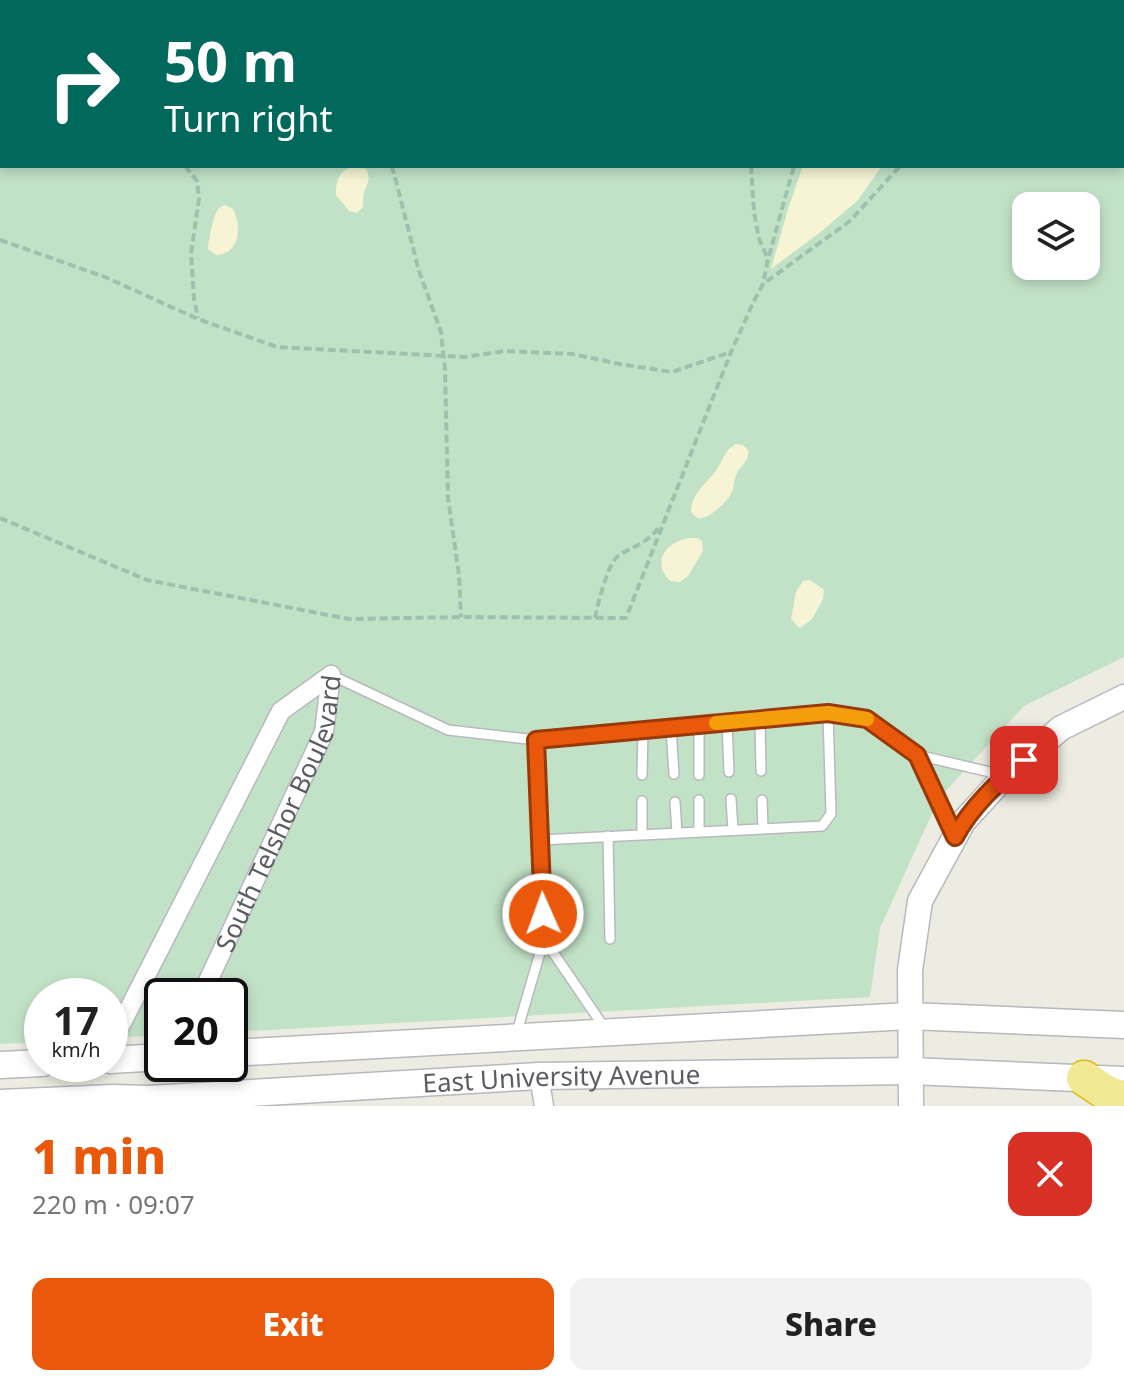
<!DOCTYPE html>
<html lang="en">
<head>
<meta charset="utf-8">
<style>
	body { margin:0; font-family:"Noto Sans",sans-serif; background:#f2f2f2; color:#222; height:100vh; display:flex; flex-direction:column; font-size:30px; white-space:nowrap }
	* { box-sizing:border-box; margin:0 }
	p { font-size:26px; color:#767676 }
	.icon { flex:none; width:44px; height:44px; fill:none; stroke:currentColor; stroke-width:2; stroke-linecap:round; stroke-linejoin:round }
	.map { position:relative; height:1106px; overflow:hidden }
	.side { display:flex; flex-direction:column; background:#fff; flex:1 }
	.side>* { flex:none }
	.hud { position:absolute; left:0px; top:0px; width:1124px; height:168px; box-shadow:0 4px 12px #0003; background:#00695c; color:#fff; overflow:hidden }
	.fabs { position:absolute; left:1012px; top:192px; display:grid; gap:16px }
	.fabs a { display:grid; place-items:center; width:88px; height:88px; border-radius:16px; background:#fff; box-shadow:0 4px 12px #0003; font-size:40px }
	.speed { position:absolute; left:24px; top:978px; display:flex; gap:16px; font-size:40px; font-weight:700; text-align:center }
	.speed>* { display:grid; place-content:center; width:104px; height:104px; border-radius:50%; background:#fff; box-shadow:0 4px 12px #0003; line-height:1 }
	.speed small { font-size:20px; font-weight:400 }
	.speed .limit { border:4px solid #111; border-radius:12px; background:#fff; color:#111 }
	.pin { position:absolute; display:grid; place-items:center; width:68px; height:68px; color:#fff; margin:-34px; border-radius:16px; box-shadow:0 4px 12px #0006 }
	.me { position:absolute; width:88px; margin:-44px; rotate:358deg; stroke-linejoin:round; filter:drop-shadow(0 0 6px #0008) }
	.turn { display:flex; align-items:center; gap:28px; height:168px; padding:0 32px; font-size:36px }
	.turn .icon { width:104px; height:104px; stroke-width:2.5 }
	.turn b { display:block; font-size:56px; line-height:68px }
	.round { display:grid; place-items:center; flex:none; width:84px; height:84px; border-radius:16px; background:#f2f2f2 }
	.summary { display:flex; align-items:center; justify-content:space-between; height:136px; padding:0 32px }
	h1 { font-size:48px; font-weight:800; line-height:60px; color:#ea580c }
	.button { display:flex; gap:16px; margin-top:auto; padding:16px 32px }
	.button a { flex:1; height:92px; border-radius:16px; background:#ea580c; color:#fff; font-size:32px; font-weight:800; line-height:92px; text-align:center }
	.button a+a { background:#f2f2f2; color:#222 }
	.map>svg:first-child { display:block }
	.green { fill:#c2e2c7; fill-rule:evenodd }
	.sand { fill:#f6f4d4 }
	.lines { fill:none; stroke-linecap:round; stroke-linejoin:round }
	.service-casing { stroke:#b8b9be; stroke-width:12 }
	.minor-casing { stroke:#b8b9be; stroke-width:21 }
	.tertiary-casing { stroke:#b8b9be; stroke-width:27 }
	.secondary-casing { stroke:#b7b8be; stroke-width:29 }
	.motorway-casing { stroke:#dabc16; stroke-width:37 }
	.path { stroke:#9cc2ad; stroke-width:4; stroke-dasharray:8 4; stroke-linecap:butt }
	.service { stroke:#fff; stroke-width:9 }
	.minor { stroke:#fff; stroke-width:18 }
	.tertiary { stroke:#fff; stroke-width:24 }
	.secondary { stroke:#fff; stroke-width:26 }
	.motorway { stroke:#f2e994; stroke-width:34 }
	.route-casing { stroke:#983908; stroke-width:20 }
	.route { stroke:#ea580c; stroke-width:14 }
	.slow { stroke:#f59e0b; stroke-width:14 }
	.labels { text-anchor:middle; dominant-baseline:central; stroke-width:8; stroke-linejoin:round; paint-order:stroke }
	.street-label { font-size:26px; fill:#5b5d62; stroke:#fff }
</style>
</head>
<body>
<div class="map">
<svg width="1124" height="1106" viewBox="0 0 1124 1106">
	<rect width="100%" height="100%" fill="#ecece3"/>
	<path class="green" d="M0 0H1124V657L1024 706 939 798 880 928 870 997 230 1032V996H162V1035L110 1038V996H42V1042L0 1044ZM2 2H1122V166H2ZM1026 206H1086V266H1026Z"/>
	<path class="sand" d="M0 0H144V2H2V114L0 113Z
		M803 166H882L858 200 822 231 771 269 788 209Z
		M353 167 366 169C371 179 368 181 365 190 362 195 364 201 363 207L357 213 349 211 336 195C336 181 338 171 353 167Z
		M225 205 233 209C242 226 240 254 216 255L208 249C208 242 214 212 219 208 220 207 223 206 225 205Z
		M736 444 743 445C747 449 749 449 748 456 746 463 740 467 737 473 734 479 734 486 732 492 729 500 711 517 702 518 697 519 695 516 691 512 691 493 707 484 717 469 724 459 724 450 736 444Z
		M689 538H697L702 541 703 551 688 576 680 582 670 581C651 562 666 542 689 538Z
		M809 580 816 584 824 590 823 599 812 619 800 628 798 627 791 619 796 592 803 581Z"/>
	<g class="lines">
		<g class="service-casing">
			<path id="service" d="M331 675 448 730 536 740 544 939
				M760 719 761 771
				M727 722 729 772
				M699 725V775
				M671 728 674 774
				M536 740 828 713
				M917 755 953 832
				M642 775 643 730
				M731 799 733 830
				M762 800 763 829
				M675 802 677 833
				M699 832V800
				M642 835V801
				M608 836 610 939
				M540 840 822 826 831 814 828 713 867 719 917 755 1003 775
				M516 1035 544 939 606 1030"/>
		</g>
		<g class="minor-casing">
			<g id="minor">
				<path id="s1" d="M201 996 324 732 331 675"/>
				<path d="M110 1046 281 711 331 675"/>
				<path d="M539 1076 544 1106"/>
			</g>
		</g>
		<g class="tertiary-casing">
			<path id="tertiary" d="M911 1106 910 970 920 901 963 822 1005 776 1061 728 1124 697"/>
		</g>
		<g class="secondary-casing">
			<g id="secondary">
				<path d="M230 1053 909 1016 1124 1025"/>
				<path d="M110 1060 162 1057"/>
				<path d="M0 1065 42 1063"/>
				<path id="s2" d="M0 1103 113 1098 149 1099 539 1076 911 1071 1124 1080"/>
			</g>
		</g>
		<g class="motorway-casing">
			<path id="motorway" d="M1084 1078 1108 1094 1124 1098"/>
		</g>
		<path class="path" d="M153 0V2
			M368 0 369 2
			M801 2V0
			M844 2 845 0
			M1000 2 1001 0
			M0 116 2 117
			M185 166 197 181 199 198 191 254 194 299 198 318
			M392 166 419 271 441 332 445 370 448 498 459 575 461 617
			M751 166 754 212 759 239 768 259 763 284
			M0 240 105 277 198 319 277 347 464 357 505 351 572 354 620 364 672 372 731 352
			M769 256 794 166
			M0 518 147 580 349 619 461 617 626 618 731 352 753 303 763 284 850 221 900 166
			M595 618C597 606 608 564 617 557 633 545 645 546 659 527"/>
		<use href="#service" class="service"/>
		<use href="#minor" class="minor"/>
		<use href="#tertiary" class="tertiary"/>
		<use href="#secondary" class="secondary"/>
		<use href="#motorway" class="motorway"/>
	</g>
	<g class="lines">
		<g class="route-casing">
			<path id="route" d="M543 914 536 740 828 713 867 719 917 755 955 837C971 807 998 782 1024 760"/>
		</g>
		<use href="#route" class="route"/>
		<path class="slow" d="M716 723 828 713 867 719"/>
	</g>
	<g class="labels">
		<g class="street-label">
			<text stroke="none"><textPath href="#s1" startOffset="200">South Telshor Boulevard</textPath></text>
			<text stroke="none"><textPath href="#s2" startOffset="562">East University Avenue</textPath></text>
		</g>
	</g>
</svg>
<div class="fabs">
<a><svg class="icon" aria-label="layers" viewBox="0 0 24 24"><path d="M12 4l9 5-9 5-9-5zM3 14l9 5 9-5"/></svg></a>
</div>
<div class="speed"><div>17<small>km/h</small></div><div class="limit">20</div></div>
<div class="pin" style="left:1024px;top:760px;background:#d93025"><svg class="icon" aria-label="arrive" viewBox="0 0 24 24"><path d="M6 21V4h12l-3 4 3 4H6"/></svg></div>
<svg class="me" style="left:543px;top:914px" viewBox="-20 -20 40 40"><circle r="17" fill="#ea580c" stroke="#fff" stroke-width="3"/><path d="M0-11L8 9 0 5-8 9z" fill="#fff"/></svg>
<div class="hud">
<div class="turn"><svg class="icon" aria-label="right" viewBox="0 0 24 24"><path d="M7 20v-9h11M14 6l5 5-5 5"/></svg><div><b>50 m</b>Turn right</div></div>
</div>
</div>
<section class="side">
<div class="summary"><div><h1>1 min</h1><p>220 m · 09:07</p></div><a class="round" style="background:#d93025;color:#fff"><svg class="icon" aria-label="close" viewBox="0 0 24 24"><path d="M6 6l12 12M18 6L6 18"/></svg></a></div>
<div class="button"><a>Exit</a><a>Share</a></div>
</section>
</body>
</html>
